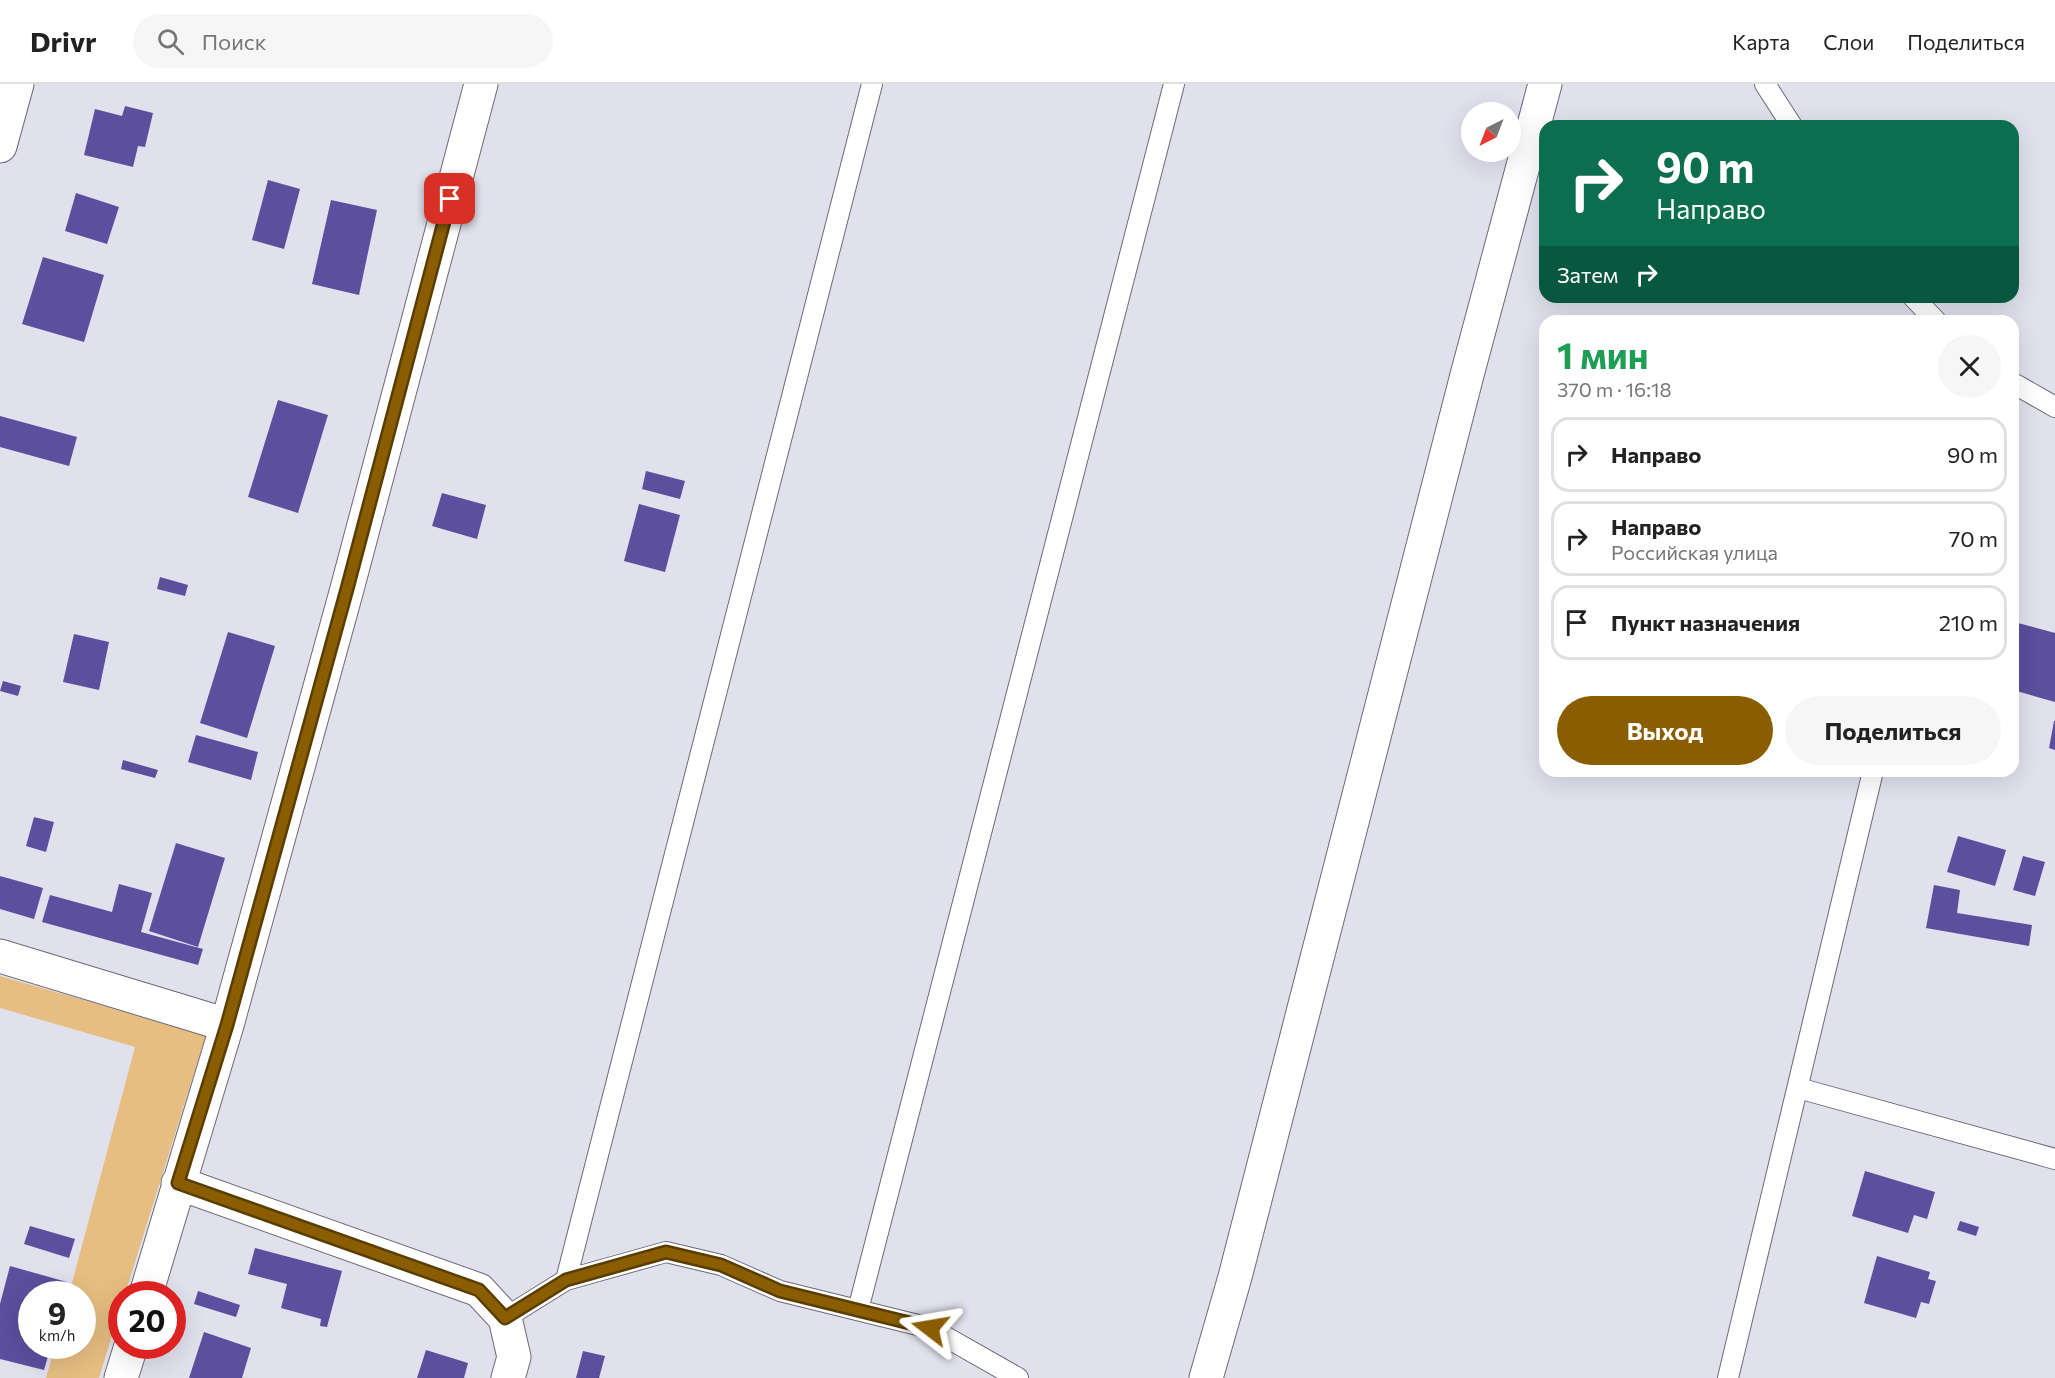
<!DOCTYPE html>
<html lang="ru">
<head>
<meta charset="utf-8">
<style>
	body { margin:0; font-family:Commissioner,sans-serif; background:#f6f6f6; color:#222; height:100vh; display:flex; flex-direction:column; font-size:22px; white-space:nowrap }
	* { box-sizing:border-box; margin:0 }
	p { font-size:20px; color:#767676 }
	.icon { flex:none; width:33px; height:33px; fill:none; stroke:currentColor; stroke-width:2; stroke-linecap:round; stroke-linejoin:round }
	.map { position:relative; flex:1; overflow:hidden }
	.details { position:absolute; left:1539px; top:231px; width:480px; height:462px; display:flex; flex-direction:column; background:#fff; border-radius:18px; box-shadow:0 6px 24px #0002 }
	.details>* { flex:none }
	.hud { position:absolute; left:1539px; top:36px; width:480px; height:183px; border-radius:18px; box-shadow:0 6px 24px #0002; background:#0b6e4f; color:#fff; overflow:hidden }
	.needle { width:39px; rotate:222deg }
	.fabs { position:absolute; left:1461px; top:18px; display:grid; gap:12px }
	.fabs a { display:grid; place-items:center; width:60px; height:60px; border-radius:50%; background:#fff; box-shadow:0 6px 24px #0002; font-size:30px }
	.speed { position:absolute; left:18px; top:1197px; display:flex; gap:12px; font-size:30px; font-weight:700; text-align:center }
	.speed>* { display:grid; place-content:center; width:78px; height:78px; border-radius:50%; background:#fff; box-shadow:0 6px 24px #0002; line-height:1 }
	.speed small { font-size:15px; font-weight:400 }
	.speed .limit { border:9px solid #d22; background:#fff; color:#111 }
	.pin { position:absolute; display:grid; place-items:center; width:51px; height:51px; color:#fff; margin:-26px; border-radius:12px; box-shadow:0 3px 9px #0006 }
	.me { position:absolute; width:66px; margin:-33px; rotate:284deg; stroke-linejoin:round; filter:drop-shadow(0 0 4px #0008) }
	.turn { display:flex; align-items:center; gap:21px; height:126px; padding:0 18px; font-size:27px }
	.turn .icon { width:78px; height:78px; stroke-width:2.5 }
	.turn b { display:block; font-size:42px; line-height:51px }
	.then { display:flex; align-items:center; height:57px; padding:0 18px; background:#0003; gap:12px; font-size:22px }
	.round { display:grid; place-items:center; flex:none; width:63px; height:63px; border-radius:32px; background:#f6f6f6 }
	.headline { display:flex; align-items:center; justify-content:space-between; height:102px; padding:0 18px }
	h1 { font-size:36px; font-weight:700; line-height:45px; color:#1e9e55 }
	.primary-button { display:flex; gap:12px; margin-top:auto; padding:12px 18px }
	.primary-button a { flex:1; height:69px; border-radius:36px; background:#8a5e00; color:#fff; font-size:24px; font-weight:700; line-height:69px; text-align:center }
	.primary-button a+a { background:#f6f6f6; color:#222 }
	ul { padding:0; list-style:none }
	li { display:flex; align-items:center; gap:18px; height:75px; margin:0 12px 9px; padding:0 6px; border:3px solid #e0e0e0; border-radius:18px }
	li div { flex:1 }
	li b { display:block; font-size:22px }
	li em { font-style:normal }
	header { display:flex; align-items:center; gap:36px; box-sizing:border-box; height:84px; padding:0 30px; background:#fff; border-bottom:2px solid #e0e0e0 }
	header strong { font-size:28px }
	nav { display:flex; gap:33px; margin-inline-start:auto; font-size:21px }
	.search { width:420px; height:54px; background:#f6f6f6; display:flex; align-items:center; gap:15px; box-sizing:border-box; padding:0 21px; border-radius:33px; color:#767676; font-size:22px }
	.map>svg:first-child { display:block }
	.green { fill:#e6be82 }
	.building { fill:#5b4f9e }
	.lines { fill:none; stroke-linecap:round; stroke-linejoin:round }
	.lane-casing { stroke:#6b6a76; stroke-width:22 }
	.street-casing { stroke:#6b6a76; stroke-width:35 }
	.lane { stroke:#fff; stroke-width:20 }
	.street { stroke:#fff; stroke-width:33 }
	.route-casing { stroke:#5a3d00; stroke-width:15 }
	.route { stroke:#8a5e00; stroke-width:10 }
</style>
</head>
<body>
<header>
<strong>Drivr</strong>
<div class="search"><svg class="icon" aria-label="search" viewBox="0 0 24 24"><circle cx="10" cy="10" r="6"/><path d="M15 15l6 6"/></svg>Поиск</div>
<nav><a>Карта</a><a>Слои</a><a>Поделиться</a></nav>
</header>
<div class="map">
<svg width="2055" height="1294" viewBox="0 0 2055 1294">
	<rect width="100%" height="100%" fill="#e1e1ee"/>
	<path class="green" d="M0 892 206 951 125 1210H122L121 1222 99 1294H46L55 1262H82V1210H69L135 963 0 924Z"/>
	<path class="building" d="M125 22 153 29 145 63 138 62 133 83 84 71 95 25 122 32Z
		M268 96 300 105 284 165 252 156Z
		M76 109 119 123 107 160 65 147Z
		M331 116 377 126 359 211 312 200Z
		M43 173 104 191 84 258 22 240Z
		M278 316 328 331 298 429 248 413Z
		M0 332 77 353 69 382 0 363Z
		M646 387 685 397 680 415 642 405Z
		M442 409 486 421 477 455 432 442Z
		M639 420 680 431 665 488 624 477Z
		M160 493 188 501 185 512 157 505Z
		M2018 539 2055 549V618L2013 606V558Z
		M228 548 275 562 247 654 200 639Z
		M74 550 109 558 99 606 63 598Z
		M3 597 21 602 18 612 0 607Z
		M2054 637H2055V666L2049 664Z
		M196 651 258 668 251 696 188 678Z
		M123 676 158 686 155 694 121 685Z
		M34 733 54 738 46 768 26 762Z
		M1958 752 2006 766 1995 802 1947 788Z
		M176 759 225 774 198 863 149 847Z
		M2023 772 2045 778 2035 812 2013 806Z
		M0 792 43 804 34 835 0 825Z
		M119 800 152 809 141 848 203 865 198 881 42 838 50 811 112 828Z
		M1934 801 1960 806 1957 829 2032 841 2029 862 1926 844Z
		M1865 1087 1935 1108 1927 1135 1914 1131 1908 1149 1852 1132Z
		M1960 1137 1979 1143 1976 1152 1957 1146Z
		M30 1142 75 1155 69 1174 24 1160Z
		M255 1164 342 1187 327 1243 320 1242 321 1235 281 1224 287 1200 248 1190Z
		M1877 1172 1930 1188 1928 1195 1936 1197 1929 1220 1921 1218 1916 1234 1864 1219Z
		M10 1182 67 1198 64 1210H32V1262H51L44 1286 0 1275V1220Z
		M198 1207 240 1221 236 1233 194 1220Z
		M204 1248 251 1264 242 1294H189Z
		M426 1266 468 1279 464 1294H417Z
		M583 1267 605 1272 599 1294H576Z"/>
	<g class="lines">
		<g class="lane-casing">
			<path id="lane" d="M1765 0 1792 42
				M1913 213 1936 237
				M2013 299 2055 323
				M1798 1004 2055 1075
				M566 1196 666 1168 721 1181 780 1207 930 1244 1018 1294
				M858 1226 1174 0
				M505 1234 566 1196 872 0
				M1728 1294 1873 687"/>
		</g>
		<g class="street-casing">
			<path id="street" d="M0 62 17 0
				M0 872 227 941
				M178 1099 479 1206 505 1234 514 1273 508 1294
				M146 1210 227 941 347 505 481 0
				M121 1294 131 1262
				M1206 1294 1235 1193 1467 291 1545 0"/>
		</g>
		<use href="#lane" class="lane"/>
		<use href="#street" class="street"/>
	</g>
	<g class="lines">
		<g class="route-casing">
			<path id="route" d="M450 115 347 505 227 941 178 1099 479 1206 505 1234 566 1196 666 1168 721 1181 780 1207 930 1244"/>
		</g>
		<use href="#route" class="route"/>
	</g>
</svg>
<div class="fabs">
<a><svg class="needle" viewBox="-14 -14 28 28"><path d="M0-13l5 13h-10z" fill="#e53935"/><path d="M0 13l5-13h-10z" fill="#767676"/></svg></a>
</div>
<div class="speed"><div>9<small>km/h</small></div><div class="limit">20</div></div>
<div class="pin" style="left:450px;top:115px;background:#d93025"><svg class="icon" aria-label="arrive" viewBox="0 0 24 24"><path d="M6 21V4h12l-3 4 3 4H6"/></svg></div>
<svg class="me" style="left:930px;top:1244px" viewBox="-20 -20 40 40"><path d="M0-17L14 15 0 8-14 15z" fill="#8a5e00" stroke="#fff" stroke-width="4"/></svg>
<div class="hud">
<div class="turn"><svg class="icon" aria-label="right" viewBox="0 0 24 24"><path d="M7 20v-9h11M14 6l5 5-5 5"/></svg><div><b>90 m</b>Направо</div></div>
<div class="then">Затем<svg class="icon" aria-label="right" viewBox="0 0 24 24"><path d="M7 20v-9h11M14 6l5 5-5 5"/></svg></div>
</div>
<section class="details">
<div class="headline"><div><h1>1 мин</h1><p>370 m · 16:18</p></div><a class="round"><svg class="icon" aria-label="close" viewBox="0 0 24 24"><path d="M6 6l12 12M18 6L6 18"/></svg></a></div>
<ul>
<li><svg class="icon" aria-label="right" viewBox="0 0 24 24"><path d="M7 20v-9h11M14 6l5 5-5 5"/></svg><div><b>Направо</b></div><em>90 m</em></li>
<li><svg class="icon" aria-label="right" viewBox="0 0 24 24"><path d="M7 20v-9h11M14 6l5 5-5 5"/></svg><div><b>Направо</b><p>Российская улица</p></div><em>70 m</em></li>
<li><svg class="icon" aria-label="arrive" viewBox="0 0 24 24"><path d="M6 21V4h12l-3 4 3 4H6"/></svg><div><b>Пункт назначения</b></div><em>210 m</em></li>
</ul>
<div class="primary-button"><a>Выход</a><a>Поделиться</a></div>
</section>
</div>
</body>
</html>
